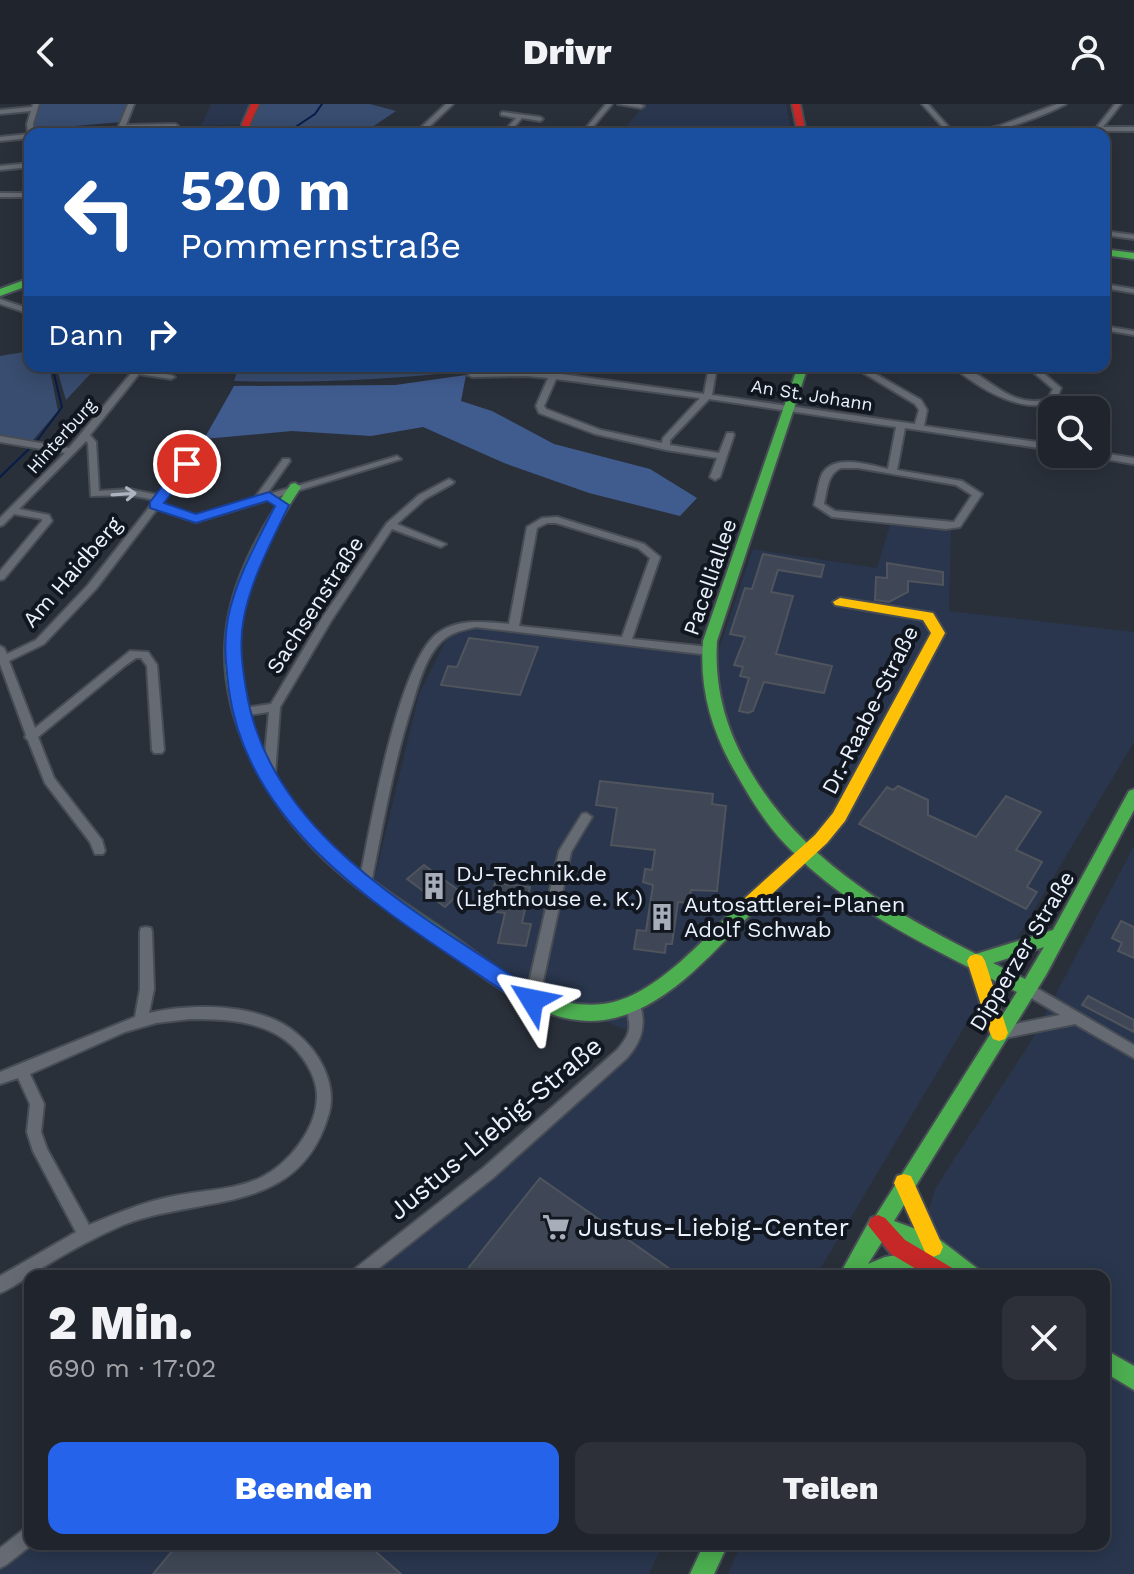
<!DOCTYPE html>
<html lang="de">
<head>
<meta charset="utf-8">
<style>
	body { margin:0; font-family:"Work Sans",sans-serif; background:#2d3038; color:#f1f3f6; height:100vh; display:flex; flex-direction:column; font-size:30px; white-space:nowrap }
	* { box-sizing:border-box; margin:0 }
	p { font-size:26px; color:#a2a4a9 }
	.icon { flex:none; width:44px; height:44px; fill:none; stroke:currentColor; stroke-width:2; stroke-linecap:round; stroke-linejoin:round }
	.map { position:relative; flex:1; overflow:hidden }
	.panel { position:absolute; left:24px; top:1166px; width:1086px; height:280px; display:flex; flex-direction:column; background:#20242c; border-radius:16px; box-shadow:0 4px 20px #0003,0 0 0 2px #3d4148 }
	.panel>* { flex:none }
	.top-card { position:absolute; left:24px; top:24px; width:1086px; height:244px; border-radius:16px; box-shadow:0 4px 20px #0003,0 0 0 2px #3d4148; background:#1a4fa0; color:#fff; overflow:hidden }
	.fabs { position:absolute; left:1038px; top:292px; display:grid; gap:16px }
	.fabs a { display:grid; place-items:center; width:72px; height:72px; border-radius:16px; background:#20242c; box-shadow:0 4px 20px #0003,0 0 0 2px #3d4148; font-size:40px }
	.pin { position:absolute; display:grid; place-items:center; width:68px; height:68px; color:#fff; margin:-34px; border:4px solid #fff; border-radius:50%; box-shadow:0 2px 8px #0007 }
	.me { position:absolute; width:88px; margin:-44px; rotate:305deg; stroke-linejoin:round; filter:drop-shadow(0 0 6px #0008) }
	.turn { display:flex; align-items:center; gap:28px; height:168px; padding:0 24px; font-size:36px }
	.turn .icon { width:104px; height:104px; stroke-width:2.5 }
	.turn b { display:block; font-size:56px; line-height:68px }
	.then { display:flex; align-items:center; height:76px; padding:0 24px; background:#0003; gap:16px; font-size:30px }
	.round { display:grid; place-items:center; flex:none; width:84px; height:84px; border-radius:16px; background:#2d3038 }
	.summary { display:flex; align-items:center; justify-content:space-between; height:136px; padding:0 24px }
	h1 { font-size:48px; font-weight:800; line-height:60px }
	.cta { display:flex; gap:16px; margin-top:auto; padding:16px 24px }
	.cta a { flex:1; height:92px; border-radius:16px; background:#2563eb; color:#fff; font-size:32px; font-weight:800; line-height:92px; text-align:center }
	.cta a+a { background:#2d3038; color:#f1f3f6 }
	header { display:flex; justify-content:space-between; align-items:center; height:104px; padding:0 24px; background:#20242c; font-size:36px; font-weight:800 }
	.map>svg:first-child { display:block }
	.built { fill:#29364d }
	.green { fill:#394d70 }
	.forest { fill:#405c8f }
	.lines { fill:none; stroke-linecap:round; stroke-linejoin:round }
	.stream { stroke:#061c4a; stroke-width:2 }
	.building { fill:#3f4756; stroke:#4f545d; stroke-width:2 }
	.street-casing { stroke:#474c55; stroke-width:4 }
	.fast-casing { stroke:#474c55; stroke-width:4 }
	.slow-casing { stroke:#474c55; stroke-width:4 }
	.jam-casing { stroke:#474c55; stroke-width:4 }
	.street { fill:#666b73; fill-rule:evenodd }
	.fast { fill:#4caf50; fill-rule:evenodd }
	.slow { fill:#ffc107; fill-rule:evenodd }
	.jam { fill:#c62828; fill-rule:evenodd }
	.oneway { stroke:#afb5c0 }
	.route { fill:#2563eb; stroke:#184099; stroke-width:2 }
	.labels { text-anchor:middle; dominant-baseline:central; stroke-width:8; stroke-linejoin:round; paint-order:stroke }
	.far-street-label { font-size:18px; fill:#eaf2ff; stroke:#11161f }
	.street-label { font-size:22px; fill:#eaf2ff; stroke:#11161f }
	.poi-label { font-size:22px; fill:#eaf2ff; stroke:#11161f; text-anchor:start }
	.near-street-label { font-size:26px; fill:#eaf2ff; stroke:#11161f }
	.near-poi-label { font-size:26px; fill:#eaf2ff; stroke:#11161f; text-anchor:start }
</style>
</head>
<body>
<header><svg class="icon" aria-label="back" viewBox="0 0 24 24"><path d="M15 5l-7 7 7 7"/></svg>Drivr<svg class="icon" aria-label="person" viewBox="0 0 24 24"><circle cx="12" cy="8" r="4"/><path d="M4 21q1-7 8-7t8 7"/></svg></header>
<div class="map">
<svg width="1134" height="1470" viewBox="0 0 1134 1470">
	<rect width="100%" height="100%" fill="#2a303a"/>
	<path class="built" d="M211 0H255L246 20 201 22Z
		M645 0H786L792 30H620Z
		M890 421 951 427 949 507 1134 528V638L816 1172H349L596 968 636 930 518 881 374 776 419 590 455 518 489 516 718 548 753 445 877 464Z
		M1134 742V1470H728L741 1440H1104V1172H895L929 1105 936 1083 1030 939Z
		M30 1440H663L649 1470H0V1449Z"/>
	<path class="green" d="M37 0H131L121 18 29 26Z
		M255 0H370L396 7 362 30H246Z
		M30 247V262H49L58 307 33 336 0 333V252Z
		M56 262 94 266 66 296Z
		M239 262H467L466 267C388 276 312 279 234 277Z"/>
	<path class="forest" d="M466 271 461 297 492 307 554 340 650 365 697 394 680 412 589 389 504 359 423 323 371 332 292 327 204 335 234 282 395 281Z"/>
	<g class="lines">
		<path class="stream" d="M285 30 315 10 322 0
			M36 338 62 303 52 262
			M0 373 31 343"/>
	</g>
	<path class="building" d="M763 450 824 461 821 473 778 466 771 488 793 492 776 550 832 562 824 589 764 578 753 607 748 609 739 607 749 574 740 572 743 563 734 561 745 533 730 530 745 484 752 485Z
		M887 459 943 468V481L908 477V488L889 498 875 496 876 473 887 474Z
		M469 534 538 543 520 591 441 581 448 562 457 563Z
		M600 677 713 690 712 700 726 702 717 787 691 786 689 799 678 798 672 840H666L665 849 634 845 637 826 646 827 653 781 643 778 645 765 652 766 655 746 611 741 617 704 596 701Z
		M898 682 928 696V711L976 733 1006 692 1041 708 1016 746 1042 758 1027 783 1037 788 1026 805 859 720 887 683 893 686Z
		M424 761 461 788 445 803 407 775Z
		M495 779 530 783 522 819 531 820 526 842 498 839 505 809 488 807Z
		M1121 817 1134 823V854L1118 847 1122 839 1112 834Z
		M1088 892 1134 916V928L1082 901Z
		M540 1074 680 1172H462Z
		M178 1440H367L401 1470H153Z"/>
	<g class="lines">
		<g class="street-casing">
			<path id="street" d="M33 0H39L33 20 34 30H30V34L0 37V33L28 30 27 20 31 7 0 10V6L32 3Z
				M128 0H134L126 21 175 20 178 22 175 24 124 25 120 30 117 28 84 29 81 27 84 25 118 24Z
				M446 0H453L429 23 466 30H451L425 26 421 30H414Z
				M606 0H612L587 30H581Z
				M618 0H640L644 2 641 4Z
				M922 0H928L955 30H949Z
				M1057 0H1066C1042 13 995 30 968 30L999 22Z
				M1115 0H1121L1103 23H1134V27H1099L1094 30H1086L1096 24Z
				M503 8 540 13 543 15 540 17 522 14 508 30H502L516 14 501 11V9Z
				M30 59V63L0 66V62Z
				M0 89H30V93H0Z
				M1104 127 1134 131V135L1104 131Z
				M1104 180 1134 185V189L1104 184Z
				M0 195 30 205V210L0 200Z
				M1104 222 1134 227V231L1104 226Z
				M137 262H145L142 266 171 271 175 273 171 275 139 270 90 331 96 338 99 387 129 385 158 391 198 340 201 339 205 342 161 400 196 412 254 395 283 355H289L290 357 266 391 394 353 397 352 401 355 196 418 157 405 96 485 44 540 9 557 35 624 130 547 148 548 157 561 164 646 162 649H154L152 646 147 562 141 554H136L126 561 38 633 54 674 102 736 105 747 103 750H95L90 738 45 679 28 636 25 633 26 631 0 560V542L4 544 7 550 36 536 88 481 155 396 129 391 91 392 88 339 86 337 19 405 49 411 52 417 4 475 0 476V467L42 417V415L14 410 3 421 0 422V414L65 349 0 338V332L69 344Z
				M709 262H717L712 291 915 320 919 306 915 300 852 262H862L921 296 927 306 924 322 1052 340V346L905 324 897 366 962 377 982 390 960 423 946 425 832 413 814 401C817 391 818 379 822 370 834 349 870 361 888 365L896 323 709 295 670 336V341L719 349 727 329H733L734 331 720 373 715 376 710 373 717 354 666 346 595 330 539 309 536 302 548 274 526 272 472 273 468 271 472 269H554L704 290ZM556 275 700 294 663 334 662 339 601 326 546 305 544 302ZM841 364H858L956 381 972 391 954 418 835 407 824 400C827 387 827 370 841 364Z
				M952 262C984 262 1005 307 1048 295L1053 285 1026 262H1035L1061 284 1055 299C1018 309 980 285 952 262Z
				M1096 348 1134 354V360L1092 353 1088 350H1096Z
				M449 375 454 378 452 380 425 395 397 420 446 440 441 443 438 442 392 425 331 517 280 603 275 671 269 675 265 674 263 671 269 608 241 612 236 608 237 605 271 600 322 514 387 419 419 391Z
				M557 413 644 440 660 453 632 535 709 543 714 547 709 551 476 523C464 526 451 528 442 537 426 552 419 578 413 598 394 657 383 719 371 780L369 783H361L359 780C369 729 398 557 438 529 459 514 485 518 509 520L527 423 542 414ZM547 419H556L638 444 650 454 622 533 519 522 537 424Z
				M586 709 592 713 571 748 539 896 537 900 532 902 527 900 525 896 559 747 582 710Z
				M146 823 151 824 152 828 154 885 149 909C192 899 261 899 296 929 319 947 337 980 329 1009 300 1113 202 1090 123 1121 95 1133 68 1148 42 1164 28 1172 15 1183 0 1189V1172L76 1128 33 1047 27 1028 30 1000 18 974 0 980V968L135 913 140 885V828L141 824ZM190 915C231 915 276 917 302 953 310 964 317 978 317 992 317 1025 288 1061 260 1074 232 1087 199 1086 169 1093 141 1099 115 1110 89 1121L47 1045 41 1028 44 1000 30 970 125 928 156 919Z
				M1028 879 1134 941V954L1075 920 1000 935 995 933 993 929 995 925 1000 923 1060 911 1023 889 1021 885 1023 881Z
				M633 893 638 895C647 918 643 936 627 954L493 1074 369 1172H349L352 1167 483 1064 617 946C639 921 624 918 628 895Z
				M30 1422V1440H33L6 1461 0 1464V1444L24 1425Z"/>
		</g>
		<g class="fast-casing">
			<path id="fast" d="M1104 145 1134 149V155L1104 151Z
				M30 174V181L0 192V185Z
				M798 262H808L717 537C714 586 727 629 752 670 804 757 888 805 976 850L1053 826 1129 687 1134 685V706L1046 871 894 1117 935 1132 978 1165 981 1172H954L928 1151 930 1157 927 1164C900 1175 868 1172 839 1172L871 1114 875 1113 1017 888C937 846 849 808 786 741 766 720 751 696 737 671 712 629 699 586 703 537ZM1044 843 1025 875 993 859ZM885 1133 922 1146 924 1149 920 1147 885 1153 868 1160Z
				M295 379 301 383C272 427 247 474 240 527 230 609 278 692 336 746 371 779 413 804 453 832 497 863 545 907 603 900 656 894 710 828 746 793H758L760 798 758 803C715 845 667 907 604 916 542 924 488 876 442 843 402 815 360 789 325 756 266 700 217 613 226 529 232 475 260 425 291 380Z
				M1104 1245 1134 1262V1286L1104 1268Z
				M704 1440H728L714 1470H690Z"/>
		</g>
		<g class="slow-casing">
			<path id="slow" d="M840 494 933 509 945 529 845 717 827 739 758 803H746L744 798 746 793 815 731 833 709 931 529 923 516 835 501 833 498Z
				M976 850 982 852 985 857 1008 929 1005 935 999 937 993 935 990 929 967 857 970 852Z
				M904 1070 911 1072 943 1143 940 1150 933 1153 926 1150 894 1079 897 1072Z"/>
		</g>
		<g class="jam-casing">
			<path id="jam" d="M251 0H259L250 20V30H242V20Z
				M792 0H800L806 30H798Z
				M878 1111 885 1114 905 1136 954 1165 957 1172H928L891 1150 868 1121 871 1114Z"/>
		</g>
		<use href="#street" class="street"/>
		<use href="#fast" class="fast"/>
		<use href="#slow" class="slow"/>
		<use href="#jam" class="jam"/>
	</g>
	<defs><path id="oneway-shaft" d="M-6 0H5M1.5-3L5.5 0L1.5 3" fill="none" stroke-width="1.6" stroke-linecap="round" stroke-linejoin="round" transform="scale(2)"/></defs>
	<use class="oneway" href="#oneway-shaft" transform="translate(124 390) rotate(-4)"/>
	<path class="route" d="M187 356 194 360 164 399 196 410 269 388 289 401C272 437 252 473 244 513 239 537 242 561 246 585 269 735 426 812 539 890L542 896 539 902H525C411 822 251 740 229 587 226 562 223 539 228 514 236 474 257 438 275 402L267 397 196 419 150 404V398L182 357Z"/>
	<defs>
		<g id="building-bare" transform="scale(2.16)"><path d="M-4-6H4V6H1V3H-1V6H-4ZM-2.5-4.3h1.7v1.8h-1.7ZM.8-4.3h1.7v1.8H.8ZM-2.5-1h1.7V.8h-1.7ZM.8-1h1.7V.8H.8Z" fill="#a7aeba" stroke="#11161f" stroke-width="2.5" paint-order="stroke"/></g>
		<g id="supermarket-bare" transform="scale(2.16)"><path d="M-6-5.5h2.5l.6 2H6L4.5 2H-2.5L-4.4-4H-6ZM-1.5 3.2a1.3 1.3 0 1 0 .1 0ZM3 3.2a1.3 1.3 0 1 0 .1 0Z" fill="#a7aeba" stroke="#11161f" stroke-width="2.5" paint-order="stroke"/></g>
	</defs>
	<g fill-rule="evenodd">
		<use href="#building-bare" x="434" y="782"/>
		<use href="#building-bare" x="662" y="813"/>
		<use href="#supermarket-bare" x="556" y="1123"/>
	</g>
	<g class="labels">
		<g class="far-street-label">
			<text transform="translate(812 291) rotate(9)">An St. Johann</text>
			<text transform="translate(61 332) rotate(-48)">Hinterburg</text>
		</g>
		<g class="street-label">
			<text transform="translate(72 468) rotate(-49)">Am Haidberg</text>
			<text transform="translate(710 473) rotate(-71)">Pacelliallee</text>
			<text transform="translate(315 501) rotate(-57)">Sachsenstraße</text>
			<text transform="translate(870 606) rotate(-63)">Dr.-Raabe-Straße</text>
			<text transform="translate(1022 847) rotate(-59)">Dipperzer Straße</text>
		</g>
		<g class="poi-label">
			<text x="456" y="769">DJ-Technik.de<tspan x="456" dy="25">(Lighthouse e. K.)</tspan></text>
			<text x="684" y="800">Autosattlerei-Planen<tspan x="684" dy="25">Adolf Schwab</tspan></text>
		</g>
		<g class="near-street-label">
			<text transform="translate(495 1024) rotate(-40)">Justus-Liebig-Straße</text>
		</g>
		<g class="near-poi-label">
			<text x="578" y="1123">Justus-Liebig-Center</text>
		</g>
	</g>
</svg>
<div class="fabs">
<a><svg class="icon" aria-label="search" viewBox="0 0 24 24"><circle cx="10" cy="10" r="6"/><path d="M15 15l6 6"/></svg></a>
</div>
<div class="pin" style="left:187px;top:360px;background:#d93025"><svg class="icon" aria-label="arrive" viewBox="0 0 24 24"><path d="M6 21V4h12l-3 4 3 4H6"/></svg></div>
<svg class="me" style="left:532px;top:896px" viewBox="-20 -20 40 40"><path d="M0-17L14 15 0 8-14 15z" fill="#2563eb" stroke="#fff" stroke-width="4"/></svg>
<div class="top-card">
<div class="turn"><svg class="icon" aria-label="left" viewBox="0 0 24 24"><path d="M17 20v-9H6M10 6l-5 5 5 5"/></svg><div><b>520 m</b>Pommernstraße</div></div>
<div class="then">Dann<svg class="icon" aria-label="right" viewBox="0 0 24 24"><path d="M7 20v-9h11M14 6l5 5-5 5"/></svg></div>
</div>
<section class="panel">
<div class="summary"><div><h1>2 Min.</h1><p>690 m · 17:02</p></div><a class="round"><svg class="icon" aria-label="close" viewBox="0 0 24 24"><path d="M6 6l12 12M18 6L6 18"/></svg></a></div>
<div class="cta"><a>Beenden</a><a>Teilen</a></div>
</section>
</div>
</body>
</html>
